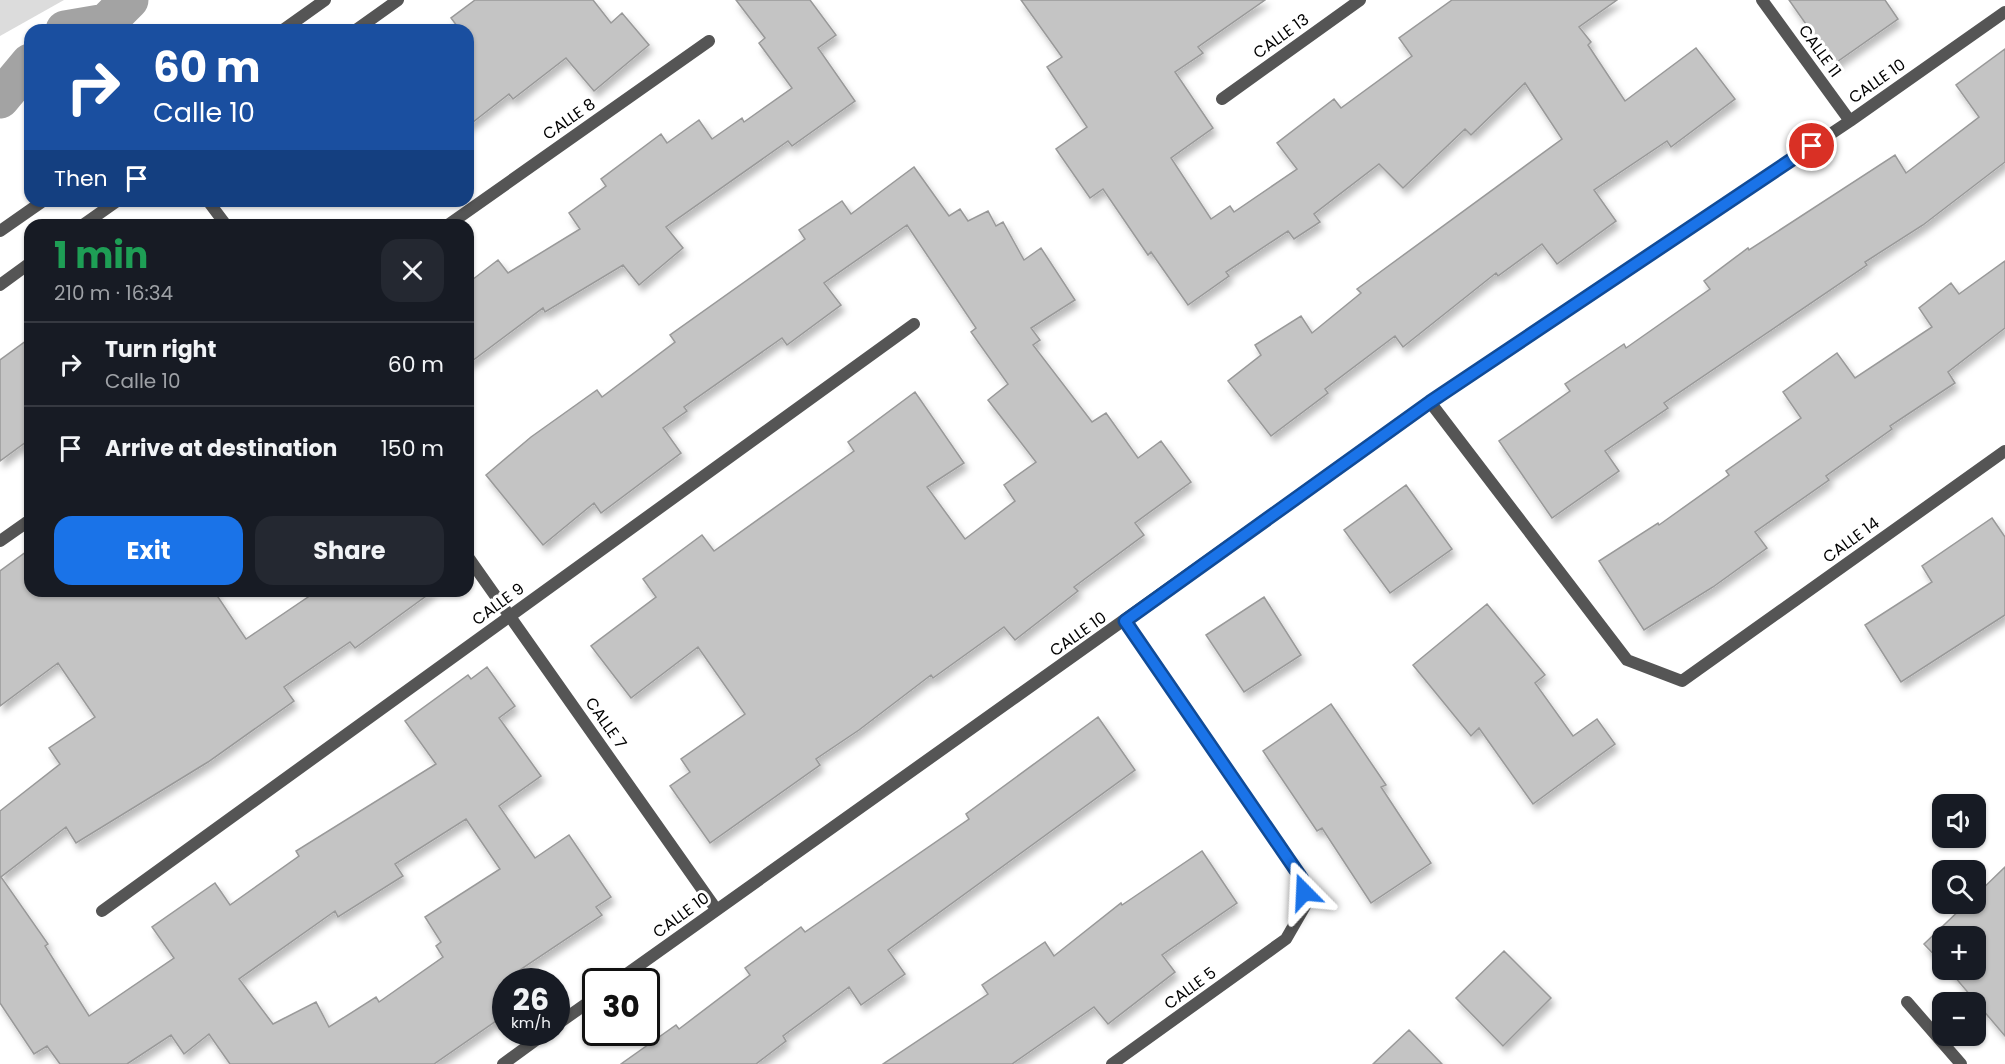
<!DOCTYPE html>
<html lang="en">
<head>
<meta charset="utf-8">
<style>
	body { margin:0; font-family:Poppins,sans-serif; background:#242831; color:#f1f3f6; height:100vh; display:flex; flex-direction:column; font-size:22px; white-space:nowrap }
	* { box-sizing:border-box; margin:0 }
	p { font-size:20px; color:#9ea1a6 }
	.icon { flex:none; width:33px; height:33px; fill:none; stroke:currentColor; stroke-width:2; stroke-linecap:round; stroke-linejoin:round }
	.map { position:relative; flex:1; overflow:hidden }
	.details { position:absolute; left:24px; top:219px; width:450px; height:378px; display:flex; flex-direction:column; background:#171b24; border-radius:18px; box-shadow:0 2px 4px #0004 }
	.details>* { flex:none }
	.guide { position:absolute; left:24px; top:24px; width:450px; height:183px; border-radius:18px; box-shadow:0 2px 4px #0004; background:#1a4fa0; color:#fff; overflow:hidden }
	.controls { position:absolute; left:1932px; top:794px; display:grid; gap:12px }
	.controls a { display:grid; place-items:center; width:54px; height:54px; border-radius:12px; background:#171b24; box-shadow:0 2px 4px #0004; font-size:30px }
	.speed { position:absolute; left:492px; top:968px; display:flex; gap:12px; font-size:30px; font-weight:700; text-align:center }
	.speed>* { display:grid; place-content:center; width:78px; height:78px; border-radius:50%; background:#171b24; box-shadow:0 2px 4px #0004; line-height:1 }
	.speed small { font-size:15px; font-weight:400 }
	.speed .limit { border:3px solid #111; border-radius:9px; background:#fff; color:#111 }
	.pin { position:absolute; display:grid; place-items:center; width:51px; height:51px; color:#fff; margin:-26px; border:3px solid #fff; border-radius:50%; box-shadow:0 2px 6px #0007 }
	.me { position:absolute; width:66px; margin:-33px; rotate:339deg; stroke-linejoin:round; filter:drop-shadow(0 0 4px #0008) }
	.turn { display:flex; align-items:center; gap:21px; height:126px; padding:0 30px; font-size:27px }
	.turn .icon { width:78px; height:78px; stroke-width:2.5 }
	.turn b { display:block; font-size:42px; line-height:51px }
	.then { display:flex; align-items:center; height:57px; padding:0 30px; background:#0003; gap:12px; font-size:22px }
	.round { display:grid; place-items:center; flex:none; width:63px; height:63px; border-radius:18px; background:#242831 }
	.head { display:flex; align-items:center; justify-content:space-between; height:102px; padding:0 30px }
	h1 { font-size:36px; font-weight:700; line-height:45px; color:#1e9e55 }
	.button { display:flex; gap:12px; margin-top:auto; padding:12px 30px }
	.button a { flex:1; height:69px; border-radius:18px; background:#1a73e8; color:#fff; font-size:24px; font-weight:700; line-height:69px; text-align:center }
	.button a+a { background:#242831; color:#f1f3f6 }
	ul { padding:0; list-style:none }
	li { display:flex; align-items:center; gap:18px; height:84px; padding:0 30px; border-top:2px solid #363941 }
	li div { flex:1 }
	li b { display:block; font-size:22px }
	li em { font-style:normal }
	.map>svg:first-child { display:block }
	.green { fill:#dcdcdc }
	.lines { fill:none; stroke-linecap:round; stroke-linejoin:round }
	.canal { stroke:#a3a3a3; stroke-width:39 }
	.building { fill:#c4c4c4; stroke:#999; stroke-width:1.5; fill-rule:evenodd; filter:url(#shadow) }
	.minor { stroke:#555; stroke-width:12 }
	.tertiary { stroke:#555; stroke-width:12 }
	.route-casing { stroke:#114b97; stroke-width:15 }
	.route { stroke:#1a73e8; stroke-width:10 }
	.labels { text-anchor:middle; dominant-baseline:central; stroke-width:6; stroke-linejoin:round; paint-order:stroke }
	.street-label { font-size:16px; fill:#000; stroke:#fff }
</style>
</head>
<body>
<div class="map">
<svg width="2005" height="1064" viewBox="0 0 2005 1064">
	<defs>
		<filter id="shadow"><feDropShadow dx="3.5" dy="6" stdDeviation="3" flood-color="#0004"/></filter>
	</defs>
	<rect width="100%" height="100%" fill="#fff"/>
	<path class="green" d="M0 0H64L0 36Z"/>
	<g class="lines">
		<path class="canal" d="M65 30 106 23 129 0
			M0 99 30 63"/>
	</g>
	<path class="building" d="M475 0H593L611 23 622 13 649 45 594 91 566 58 513 99 509 94 468 126V30H460L451 18Z
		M736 0H810L836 35 818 48 855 101 792 146 788 141 666 227 683 248 639 285 623 265 545 312 543 308 468 364V283L498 260 508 273 580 229 569 213 606 186 601 179 661 134 667 143 699 120 712 139 742 118 744 122 792 88 759 43 765 38Z
		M1021 0H1265L1198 47 1203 53 1175 72 1213 128 1171 158 1211 219 1230 206 1234 212 1297 169 1277 143 1334 99 1341 108 1412 56 1399 38 1452 0H1617L1579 27 1591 42 1588 45 1625 101 1696 48 1735 99 1671 147 1667 141 1594 190 1616 221 1557 264 1542 244 1498 276 1496 273 1403 347 1395 336 1325 389 1328 393 1271 436 1228 381 1261 355 1255 345 1301 316 1312 333 1361 293 1357 289 1562 139 1525 83 1471 135 1465 129 1403 188 1379 164 1314 214 1320 222 1294 239 1288 231 1226 272 1229 276 1188 305 1151 252 1148 255 1103 189 1090 198 1056 149 1087 127 1047 67 1062 57Z
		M1789 0H1885L1898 19 1834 64Z
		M2005 49V162L1923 225 1865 262 1867 265 1664 403 1668 408 1605 451 1619 471 1552 518 1499 441 1570 391 1565 384 1624 344 1626 348 1710 289 1704 281 1748 248 1749 250 1895 155 1906 173 1979 117 1956 85Z
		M914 167 949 216 960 209 968 221 988 211 996 226 1003 222 1024 260 1041 248 1075 300 1031 328 1040 340 1033 345 1092 422 1106 413 1138 458 1161 441 1191 482 1135 523 1144 535 1074 587 1078 591 1015 640 1004 627 933 678 931 675 859 730 816 759 820 765 710 843 670 786 690 772 681 759 745 714 698 647 631 698 591 646 656 597 643 579 702 535 714 551 854 451 848 442 915 392 964 463 927 487 965 539 1015 501 1004 485 1036 462 988 400 1008 384 971 332 976 328 907 225 824 283 841 305 787 345 782 338 684 407 687 411 663 428 681 453 601 513 594 503 543 545 486 475 531 437 597 390 602 397 675 342 670 335 805 239 799 230 842 201 851 214Z
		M2005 261V328L1948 372 1955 383 1890 426 1892 429 1826 476 1829 480 1755 532 1767 548 1713 587 1644 630 1599 561 1658 523 1659 525 1729 475 1726 471 1801 418 1783 392 1837 353 1855 378 1932 327 1919 308 1951 283 1959 294Z
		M30 338V439L0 461V360Z
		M1406 485 1452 549 1390 593 1344 530Z
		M1992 518 2005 537V615L1901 682 1865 625 1932 582 1922 566Z
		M30 549V591H214L246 639 317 591H433L355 648 350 642 284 687 294 701 208 762 76 843 66 827 1 877 48 944 45 946 89 1016 174 958 152 927 215 883 230 905 299 856 296 851 436 764 405 721 468 675 471 679 487 667 515 706 499 718 541 776 499 806 535 858 569 835 611 897 596 907 602 915 505 980 506 1014 434 1064H230L209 1034 184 1054 171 1035 127 1064H60L47 1046 34 1054 0 1003V811L60 764 49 748 95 717 58 663 0 706V571ZM466 819 500 869 425 917 441 942 436 946 443 957 379 1002 376 997 329 1027 316 1002 273 1024 239 979 335 911 338 917 403 876 395 864Z
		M1264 597 1301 655 1244 692 1206 635Z
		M1487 604 1545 675 1535 683 1573 736 1597 719 1615 744 1533 804 1479 728 1471 736 1413 665Z
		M1331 704 1386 785 1381 787 1431 863 1371 903 1322 828 1317 831 1263 751Z
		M1098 717 1135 770 888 950 905 974 861 1005 849 987 783 1036 786 1041 756 1064H621L676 1025 679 1029 750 975 745 968 801 927 805 932 969 819 966 814Z
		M1202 851 1237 903 1162 955 1175 972 1108 1024 1094 1007 1012 1064H883L988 994 982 985 1045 942 1054 956 1121 903 1122 905Z
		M2005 867V1036L1948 969H1976V936H1942V963L1924 944 1967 903H1976V895Z
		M1504 951 1551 998 1503 1046 1456 998Z
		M1409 1030 1442 1064H1373Z"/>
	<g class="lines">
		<path class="minor" d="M1762 0 1850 121
			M1222 99 1360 0
			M208 201 226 225
			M448 225 709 41
			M1430 402 1627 660 1682 681 2005 451
			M0 541 30 520
			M468 557 716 909
			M102 911 914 324
			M617 981 1430 402 1850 121 2005 12
			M1907 1002 1961 1064
			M556 1025 596 997
			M503 1064 547 1032
			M1112 1064 1286 939 1305 906 1302 879 1125 621"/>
		<path class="tertiary" d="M283 30 325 0
			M356 30 398 0
			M83 225 117 201
			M0 231 43 201
			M0 285 30 263"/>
	</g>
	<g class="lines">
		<g class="route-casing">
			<path id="route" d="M1304 892 1302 879 1125 621 1430 402 1812 146"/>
		</g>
		<use href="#route" class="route"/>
	</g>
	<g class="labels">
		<g class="street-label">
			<text transform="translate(1281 36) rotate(-36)">CALLE 13</text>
			<text transform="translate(1820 51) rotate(54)">CALLE 11</text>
			<text transform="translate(1877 81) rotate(-35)">CALLE 10</text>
			<text transform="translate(569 119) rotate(-35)">CALLE 8</text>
			<text transform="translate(1851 540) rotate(-36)">CALLE 14</text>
			<text transform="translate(498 604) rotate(-36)">CALLE 9</text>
			<text transform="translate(1078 634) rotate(-35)">CALLE 10</text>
			<text transform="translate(606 723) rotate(55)">CALLE 7</text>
			<text transform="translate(681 915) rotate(-36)">CALLE 10</text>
			<text transform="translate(1190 988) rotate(-36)">CALLE 5</text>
		</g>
	</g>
</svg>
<div class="controls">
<a><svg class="icon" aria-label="sound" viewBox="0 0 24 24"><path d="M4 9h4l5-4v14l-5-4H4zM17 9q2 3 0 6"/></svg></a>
<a><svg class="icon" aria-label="search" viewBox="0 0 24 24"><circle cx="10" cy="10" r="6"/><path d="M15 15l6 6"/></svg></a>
<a>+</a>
<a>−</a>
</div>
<div class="speed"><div>26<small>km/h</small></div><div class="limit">30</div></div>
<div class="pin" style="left:1812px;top:146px;background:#d93025"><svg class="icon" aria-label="arrive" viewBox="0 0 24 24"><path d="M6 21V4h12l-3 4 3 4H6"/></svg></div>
<svg class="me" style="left:1304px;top:892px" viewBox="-20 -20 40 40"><path d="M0-17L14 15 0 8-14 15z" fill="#1a73e8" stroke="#fff" stroke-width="4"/></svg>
<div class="guide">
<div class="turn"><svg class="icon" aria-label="right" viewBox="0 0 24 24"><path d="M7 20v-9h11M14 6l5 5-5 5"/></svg><div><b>60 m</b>Calle 10</div></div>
<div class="then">Then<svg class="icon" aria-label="arrive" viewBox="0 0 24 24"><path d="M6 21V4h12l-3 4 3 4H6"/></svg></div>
</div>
<section class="details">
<div class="head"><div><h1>1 min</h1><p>210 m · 16:34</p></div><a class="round"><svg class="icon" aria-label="close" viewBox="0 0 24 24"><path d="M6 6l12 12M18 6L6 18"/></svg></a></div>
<ul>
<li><svg class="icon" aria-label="right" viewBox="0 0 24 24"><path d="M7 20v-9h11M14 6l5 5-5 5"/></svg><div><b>Turn right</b><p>Calle 10</p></div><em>60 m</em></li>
<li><svg class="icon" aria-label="arrive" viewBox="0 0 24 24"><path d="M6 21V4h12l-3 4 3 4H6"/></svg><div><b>Arrive at destination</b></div><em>150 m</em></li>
</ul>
<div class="button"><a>Exit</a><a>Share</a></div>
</section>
</div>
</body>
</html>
